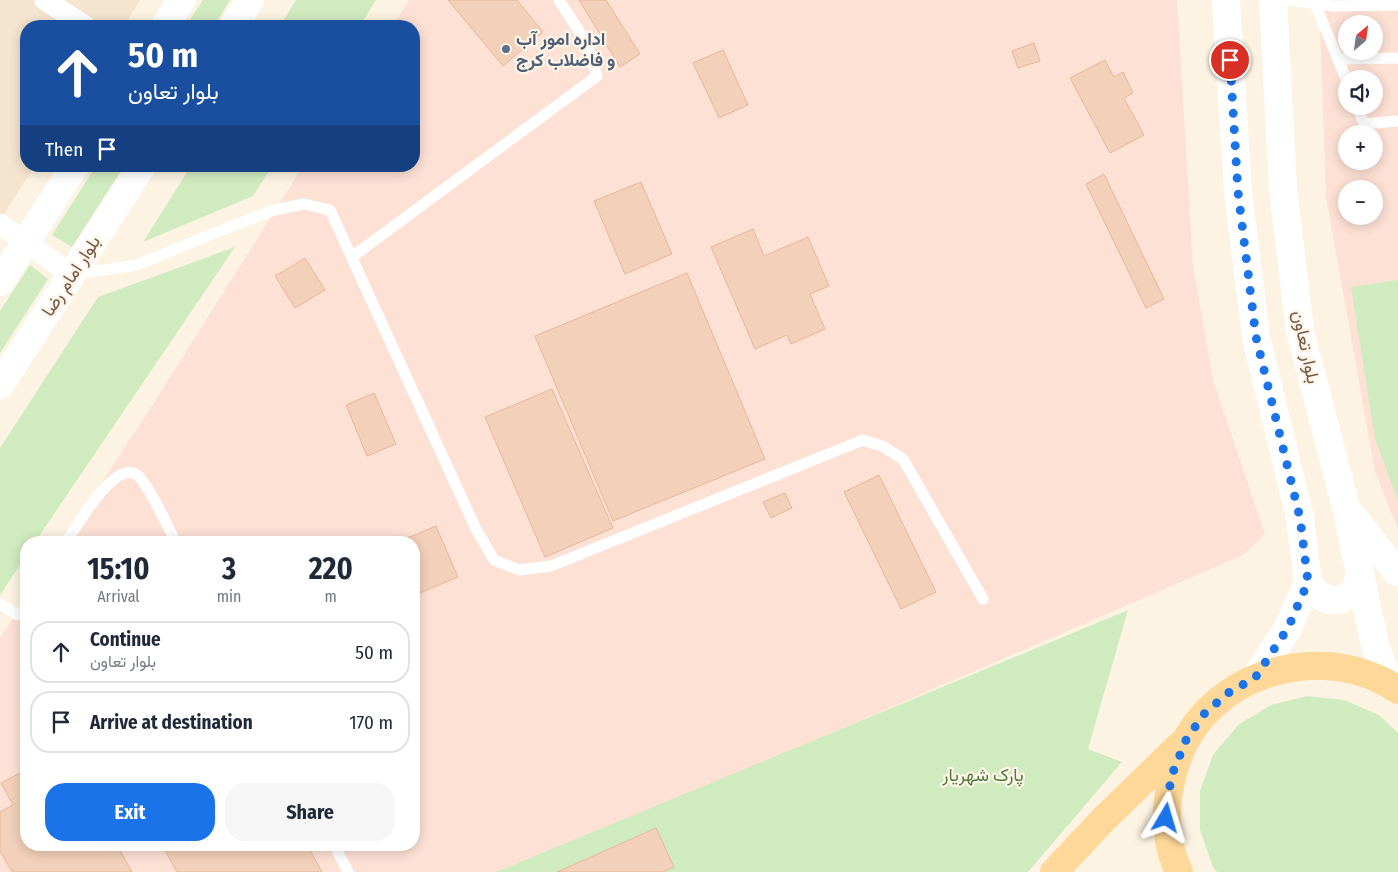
<!DOCTYPE html>
<html lang="en">
<head>
<meta charset="utf-8">
<style>
	body { margin:0; font-family:"Fira Sans Condensed",Vazirmatn,sans-serif; background:#f6f6f7; color:#1f2937; height:100vh; display:flex; flex-direction:column; font-size:19px; white-space:nowrap }
	* { box-sizing:border-box; margin:0 }
	p { font-size:16px; color:#747a83 }
	.icon { flex:none; width:28px; height:28px; fill:none; stroke:currentColor; stroke-width:2; stroke-linecap:round; stroke-linejoin:round }
	.map { position:relative; flex:1; overflow:hidden }
	.sheet { position:absolute; left:20px; top:536px; width:400px; height:315px; display:flex; flex-direction:column; background:#fff; border-radius:20px; box-shadow:0 2px 12px #0003 }
	.sheet>* { flex:none }
	.top-card { position:absolute; left:20px; top:20px; width:400px; height:152px; border-radius:20px; box-shadow:0 2px 12px #0003; background:#1a4fa0; color:#fff; overflow:hidden }
	.needle { width:32px; rotate:29deg }
	.controls { position:absolute; left:1338px; top:15px; display:grid; gap:10px }
	.controls a { display:grid; place-items:center; width:45px; height:45px; border-radius:50%; background:#fff; box-shadow:0 2px 12px #0003; font-size:25px }
	.pin { position:absolute; display:grid; place-items:center; width:42px; height:42px; color:#fff; margin:-21px; border:2px solid #fff; border-radius:50%; box-shadow:0 1px 5px #0007 }
	.me { position:absolute; width:55px; margin:-28px; rotate:7deg; stroke-linejoin:round; filter:drop-shadow(0 0 4px #0008) }
	.turn { display:flex; align-items:center; gap:18px; height:105px; padding:0 25px; font-size:22px }
	.turn .icon { width:65px; height:65px; stroke-width:2.5 }
	.turn b { display:block; font-size:35px; line-height:42px }
	.then { display:flex; align-items:center; height:48px; padding:0 25px; background:#0003; gap:10px; font-size:19px }
	.eta { display:flex; justify-content:space-evenly; align-items:center; height:85px; text-align:center }
	.eta b { font-size:30px; font-weight:700; line-height:35px }
	.action { display:flex; gap:10px; margin-top:auto; padding:10px 25px }
	.action a { flex:1; height:58px; border-radius:20px; background:#1a73e8; color:#fff; font-size:20px; font-weight:700; line-height:58px; text-align:center }
	.action a+a { background:#f6f6f7; color:#1f2937 }
	ul { padding:0; list-style:none }
	li { display:flex; align-items:center; gap:15px; height:62px; margin:0 10px 8px; padding:0 15px; border:2px solid #e0e1e3; border-radius:20px }
	li div { flex:1 }
	li b { display:block; font-size:19px }
	li em { font-style:normal }
	.map>svg:first-child { display:block }
	.residential { fill:#f5e4d0 }
	.commercial { fill:#fee1d5; fill-rule:evenodd }
	.green { fill:#d1ebc0 }
	.building { fill:#f3d0b9; stroke:#e6b798 }
	.lines { fill:none; stroke-linecap:round; stroke-linejoin:round }
	.lane { stroke:#fff; stroke-width:11 }
	.street { stroke:#fff; stroke-width:21 }
	.secondary { stroke:#fff; stroke-width:28 }
	.primary { stroke:#fed898; stroke-width:28 }
	.route { stroke:#1a73e8; stroke-width:9; stroke-dasharray:0 16.2 }
	.service-dot { fill:#5c6f8a; stroke:#fff6e9; stroke-width:2 }
	.labels { text-anchor:middle; dominant-baseline:central; stroke-width:4.5; stroke-linejoin:round; paint-order:stroke }
	.service-label { font-size:18px; font-weight:bold; fill:#4e5e75; stroke:#fff6e9; text-anchor:start }
	.street-label { font-size:18px; fill:#755848; stroke:#fff6e9 }
	.park-label { font-size:18px; fill:#517b3f; stroke:#fff6e9 }
</style>
</head>
<body>
<div class="map">
<svg width="1398" height="872" viewBox="0 0 1398 872">
	<rect width="100%" height="100%" fill="#fdf3e2"/>
	<path class="residential" d="M0 0H140L124 26H26V166H35L0 220Z"/>
	<path class="commercial" d="M409 0H1177L1193 265 1213 380 1265 534 1243 555 510 872H0V638L26 598V845H414V542H63L150 409 303 166H414V26H393Z
		M1319 0H1398V529L1375 472 1326 197ZM1346 24H1374V51H1346ZM1346 79H1374V106H1346ZM1346 134H1374V161H1346ZM1346 189H1374V216H1346Z"/>
	<path class="green" d="M203 0H230L214 26H186Z
		M296 0H376L360 26H280Z
		M96 166H124L72 247 52 235Z
		M191 166H272L253 196 143 242Z
		M235 247 35 542H26V556L0 595V448L98 297Z
		M30 265 48 279 0 353V311Z
		M1398 280V501L1375 439 1351 287Z
		M1128 610 1088 749 1122 762 1028 872H496Z
		M1307 696 1344 700 1379 715 1398 733V872H1217L1213 867 1200 830V791L1213 755 1238 725 1271 705Z"/>
	<path class="building" d="M448 0H517L543 32 503 66Z
		M579 0H606L640 54 620 67Z
		M1034 43 1040 61 1018 68 1012 51Z
		M723 50 748 105 719 118 693 63Z
		M1105 60 1114 77 1123 72 1133 93 1124 98 1144 135 1110 153 1070 78Z
		M1104 174 1164 299 1146 308 1086 184Z
		M641 182 672 254 625 274 594 201Z
		M753 229 764 256 808 237 829 286 810 294 825 329 791 344 787 335 755 349 711 247Z
		M305 258 325 290 295 308 275 276Z
		M687 273 765 459 613 521 535 336Z
		M552 389 613 528 545 557 485 417Z
		M374 393 396 444 367 456 346 405Z
		M879 475 936 592 901 609 844 492Z
		M785 493 792 508 771 518 763 502Z
		M436 526 458 577 420 593 414 578V542H398Z
		M26 770V845H117L132 872H12L0 851V812L13 805 1 783Z
		M656 828 674 867 663 872H557Z
		M162 845H307L322 872H177Z"/>
	<g class="lines">
		<path class="lane" d="M1290 0 1333 6 1398 5
			M1315 4 1338 59 1398 58
			M1338 59 1346 79
			M1357 106 1364 124 1398 121
			M352 257 597 76 586 42 559 0
			M76 274 137 265 227 228 275 210 304 204 330 210 475 527 494 560 519 570 551 566 863 440 882 446 903 459 983 599
			M66 542C77 527 114 459 137 475 147 481 169 530 176 542
			M0 604 17 615 26 608
			M334 845 348 872"/>
		<path class="street" d="M45 0 85 26
			M0 224 72 275"/>
		<path class="secondary" d="M1226 0 1238 192 1256 337 1300 518 1308 582 1288 628 1255 678
			M1273 0 1283 189 1300 331 1346 507 1375 645 1390 685
			M165 26 182 0
			M233 26 250 0
			M0 282 75 166
			M0 385 142 166
			M1350 513 1395 570 1398 572
			M1308 582 1316 594 1329 600H1340L1355 591 1360 574"/>
		<path class="primary" d="M1054 872 1103 820 1179 746
			M1179 872C1168 849 1165 823 1168 798 1171 778 1176 758 1186 740 1225 667 1330 643 1398 690"/>
	</g>
	<g class="lines">
		<path class="route" d="M1166 818 1171 777 1186 740 1204 714 1228 693 1255 678 1288 628 1308 582 1300 518 1256 337 1238 192 1230 60"/>
	</g>
	<circle class="service-dot" cx="506" cy="49" r="5"/>
	<g class="labels">
		<g class="service-label">
			<text x="516" y="39">اداره امور آب<tspan x="516" dy="21">و فاضلاب کرج</tspan></text>
		</g>
		<g class="street-label">
			<text transform="translate(71 276) rotate(-57)">بلوار امام رضا</text>
			<text transform="translate(1306 347) rotate(78)">بلوار تعاون</text>
		</g>
		<g class="park-label">
			<text x="983" y="775">پارک شهریار</text>
		</g>
	</g>
</svg>
<div class="controls">
<a><svg class="needle" viewBox="-14 -14 28 28"><path d="M0-13l5 13h-10z" fill="#e53935"/><path d="M0 13l5-13h-10z" fill="#747a83"/></svg></a>
<a><svg class="icon" aria-label="sound" viewBox="0 0 24 24"><path d="M4 9h4l5-4v14l-5-4H4zM17 9q2 3 0 6"/></svg></a>
<a>+</a>
<a>−</a>
</div>
<div class="pin" style="left:1230px;top:60px;background:#d93025"><svg class="icon" aria-label="arrive" viewBox="0 0 24 24"><path d="M6 21V4h12l-3 4 3 4H6"/></svg></div>
<svg class="me" style="left:1166px;top:818px" viewBox="-20 -20 40 40"><path d="M0-17L14 15 0 8-14 15z" fill="#1a73e8" stroke="#fff" stroke-width="4"/></svg>
<div class="top-card">
<div class="turn"><svg class="icon" aria-label="ahead" viewBox="0 0 24 24"><path d="M12 20V5M6 11l6-6 6 6"/></svg><div><b>50 m</b>بلوار تعاون</div></div>
<div class="then">Then<svg class="icon" aria-label="arrive" viewBox="0 0 24 24"><path d="M6 21V4h12l-3 4 3 4H6"/></svg></div>
</div>
<section class="sheet">
<div class="eta">
<div><b>15:10</b><p>Arrival</p></div>
<div><b>3</b><p>min</p></div>
<div><b>220</b><p>m</p></div>
</div>
<ul>
<li><svg class="icon" aria-label="ahead" viewBox="0 0 24 24"><path d="M12 20V5M6 11l6-6 6 6"/></svg><div><b>Continue</b><p>بلوار تعاون</p></div><em>50 m</em></li>
<li><svg class="icon" aria-label="arrive" viewBox="0 0 24 24"><path d="M6 21V4h12l-3 4 3 4H6"/></svg><div><b>Arrive at destination</b></div><em>170 m</em></li>
</ul>
<div class="action"><a>Exit</a><a>Share</a></div>
</section>
</div>
</body>
</html>
